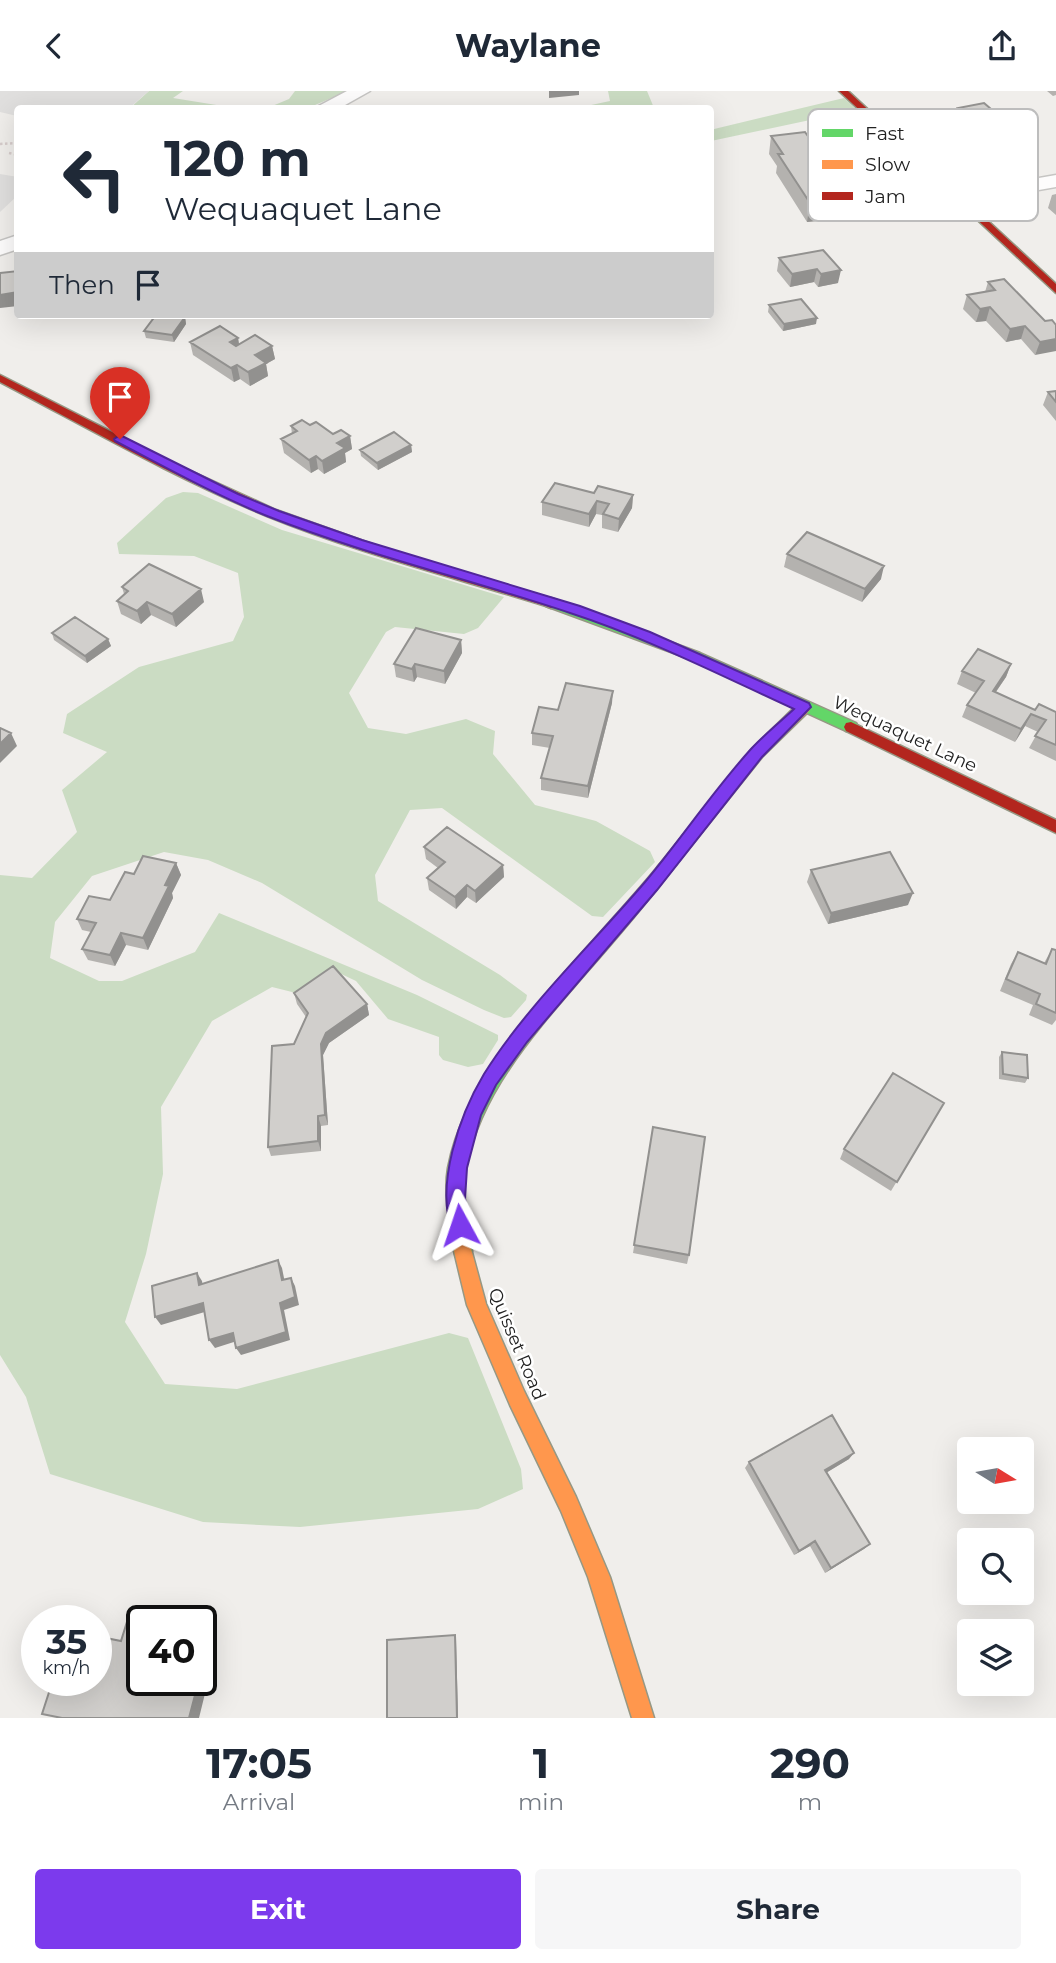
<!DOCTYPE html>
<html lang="en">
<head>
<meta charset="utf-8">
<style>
	body { margin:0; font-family:Montserrat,sans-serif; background:#f6f6f7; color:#1f2937; height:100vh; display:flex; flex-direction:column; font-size:26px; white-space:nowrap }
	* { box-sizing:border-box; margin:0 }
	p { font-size:23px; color:#747a83 }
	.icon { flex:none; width:38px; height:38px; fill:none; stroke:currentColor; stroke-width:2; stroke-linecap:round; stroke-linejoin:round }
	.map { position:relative; height:1627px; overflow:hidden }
	.details { display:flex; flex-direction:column; background:#fff; flex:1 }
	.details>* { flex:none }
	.banner { position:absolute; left:14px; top:14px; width:700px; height:214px; border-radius:7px; box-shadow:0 7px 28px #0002; background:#fff; color:#1f2937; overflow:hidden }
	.needle { width:46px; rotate:101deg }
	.controls { position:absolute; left:957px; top:1346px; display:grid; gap:14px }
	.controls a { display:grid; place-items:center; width:77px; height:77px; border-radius:7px; background:#fff; box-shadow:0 7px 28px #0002; font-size:35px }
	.speed { position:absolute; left:21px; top:1514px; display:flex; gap:14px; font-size:35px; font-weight:700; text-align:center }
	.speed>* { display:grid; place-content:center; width:91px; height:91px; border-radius:50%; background:#fff; box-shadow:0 7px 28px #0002; line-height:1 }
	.speed small { font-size:18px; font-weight:400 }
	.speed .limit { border:4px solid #111; border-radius:10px; background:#fff; color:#111 }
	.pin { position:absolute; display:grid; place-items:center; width:60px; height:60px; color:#fff; margin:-72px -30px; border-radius:50% 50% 50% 0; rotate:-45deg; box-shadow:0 0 7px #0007 }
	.pin .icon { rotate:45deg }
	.me { position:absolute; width:77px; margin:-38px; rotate:355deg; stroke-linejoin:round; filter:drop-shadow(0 0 5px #0008) }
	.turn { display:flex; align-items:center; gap:24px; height:147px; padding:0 35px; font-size:32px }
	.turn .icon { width:91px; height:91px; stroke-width:2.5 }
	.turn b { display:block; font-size:49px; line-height:60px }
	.then { display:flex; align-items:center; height:66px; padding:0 35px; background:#0003; gap:14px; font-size:26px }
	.eta { display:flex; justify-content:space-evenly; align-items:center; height:119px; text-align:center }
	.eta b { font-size:42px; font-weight:700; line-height:49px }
	.button { display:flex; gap:14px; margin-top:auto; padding:14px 35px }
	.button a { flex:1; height:80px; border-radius:7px; background:#7c3aed; color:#fff; font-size:28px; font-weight:700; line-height:80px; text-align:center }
	.button a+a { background:#f6f6f7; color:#1f2937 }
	header { display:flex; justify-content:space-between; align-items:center; height:91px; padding:0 35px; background:#fff; font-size:32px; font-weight:700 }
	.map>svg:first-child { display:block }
	.forest { fill:#cbdcc3 }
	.parking { fill:#e0dfde }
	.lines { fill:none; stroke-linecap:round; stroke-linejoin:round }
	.street-casing { stroke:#c6c5c3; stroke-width:3 }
	.fast-casing { stroke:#969884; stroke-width:3 }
	.slow-casing { stroke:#969884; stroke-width:3 }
	.jam-casing { stroke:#969884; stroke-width:3 }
	.path { stroke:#d6cccb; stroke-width:2.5; stroke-dasharray:2.5 2.5; stroke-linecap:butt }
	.street { fill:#fdfcfc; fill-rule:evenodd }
	.fast { fill:#63d668; fill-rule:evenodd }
	.slow { fill:#ff974d; fill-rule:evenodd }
	.jam { fill:#b3261e; fill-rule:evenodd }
	.wall { fill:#b4b2af }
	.shaded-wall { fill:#92918f }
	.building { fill:#d1cfcc; stroke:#92918f; stroke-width:2 }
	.route { fill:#7c3aed; stroke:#51269a; stroke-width:2 }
	.labels { text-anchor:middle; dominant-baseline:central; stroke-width:5; stroke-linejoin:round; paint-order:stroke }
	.street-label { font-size:18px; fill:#222; stroke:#fff }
	.key { fill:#fff; stroke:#bdbdbd; stroke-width:2 }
	.key-label { font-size:19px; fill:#222 }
</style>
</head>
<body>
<header><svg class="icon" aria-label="back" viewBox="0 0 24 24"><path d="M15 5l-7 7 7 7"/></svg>Waylane<svg class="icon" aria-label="share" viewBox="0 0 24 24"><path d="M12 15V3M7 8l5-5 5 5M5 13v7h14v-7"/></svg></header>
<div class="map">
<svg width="1056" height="1627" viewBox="0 0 1056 1627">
	<rect width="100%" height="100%" fill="#f0eeeb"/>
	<path class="forest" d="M149 0H183L173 7 235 17 129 18Z
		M295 0H348L308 17 265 18 289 8Z
		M608 0H647L654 17H577L610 10Z
		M844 7 857 19 711 50 710 39Z
		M183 401 198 402 282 439 504 506 478 537 464 543 395 536 386 541 349 602 368 637 406 643 466 628 495 640 493 663 535 714 596 730 650 760 655 771 603 826 592 825 442 717 410 719 375 784 378 810 500 884 527 904 526 909 511 926 504 927 484 919 422 889 262 792 208 769 164 761 92 785 55 831 50 867 99 890H122L195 861 219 822 417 904 498 944V949L483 973 468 976 443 969 439 964V946L388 928 356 890 337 881 300 903 272 896 212 930 161 1016 163 1083 146 1163 125 1231 165 1293 237 1298 449 1242 468 1247 521 1378 523 1398 478 1418 300 1436 203 1431 50 1383 26 1306 0 1264V784L32 787 77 741 62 699 107 661 63 642 67 623 139 576 233 550 244 526 238 482 194 465 119 463 117 452 166 407Z"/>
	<path class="parking" d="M0 0H149L129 17 18 18 17 25 0 21Z
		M0 83 18 86 17 105 0 121Z"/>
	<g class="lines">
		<g class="street-casing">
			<path id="street" d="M347 0H370L338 18H313Z
				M1056 84V96L958 113 948 107 958 101Z
				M18 144V158L0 164V150Z"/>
		</g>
		<g class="fast-casing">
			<path id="fast" d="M551 507 700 562 856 632 858 636 851 641 846 640 690 568 546 515V509Z
				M665 771 670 773 673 777 670 781C643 816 614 850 585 883 536 940 481 1000 466 1076 461 1103 468 1133 472 1160L470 1166 463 1169 456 1166C452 1155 451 1142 449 1130 447 1112 445 1094 448 1077 469 965 590 860 660 773Z"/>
		</g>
		<g class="slow-casing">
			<path id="slow" d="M804 611 809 612 811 616 809 620 762 666 670 781H660L657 777 660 773 752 658 799 612Z
				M463 1151 470 1154 486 1213 524 1300 576 1406 610 1486 654 1627H632L588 1486 561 1420 510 1314 467 1214 454 1160 456 1154Z"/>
		</g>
		<g class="jam-casing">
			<path id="jam" d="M839 0H848L1056 193V202Z
				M0 284 173 372 276 419 380 456 556 509 558 512 551 517 546 515C453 486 358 462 267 425 175 387 88 337 0 291Z
				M851 631 1056 729V742L846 640 844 636 846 632Z"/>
		</g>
		<path class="path" d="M0 53 18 52
			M9 62 18 64"/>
		<use href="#street" class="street"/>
		<use href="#fast" class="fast"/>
		<use href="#slow" class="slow"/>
		<use href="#jam" class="jam"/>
	</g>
	<path class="wall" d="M1047 0H1056V4L1053 5Z
		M958 17 998 24 1027 36 1023 49 994 54 988 49 979 51 955 29Z
		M771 45 833 81 864 91 855 126 807 131 776 82 777 75 769 63Z
		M1056 103V124L1048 117 1052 104Z
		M823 159 838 192 818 196 814 191 790 196 777 180 779 167Z
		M988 191 1045 230 1052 229 1035 264 1021 248 1006 251 986 230 976 231 963 218 967 204 985 201Z
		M769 214 816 233 783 240 768 221Z
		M185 226 186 233 174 251 146 247 144 240Z
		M238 247 239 253 272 255 275 268 266 273 268 285 250 295 240 288 234 291 193 264 190 251Z
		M1056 300V330L1043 314 1048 301Z
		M291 335 333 343 350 345 352 358 345 362 346 371 324 383 318 378 311 382 284 362 281 348 292 343Z
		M411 354 412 361 378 379 361 365 360 359Z
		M594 402 633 404 632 417 618 441 602 437V424L596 423 589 436 542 424V411Z
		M787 463 881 488 862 511 784 476Z
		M122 496 204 511 176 536 151 524 141 533 121 523 117 510 124 503Z
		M52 542 108 548 111 555 87 572 54 549Z
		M461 549 462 562 445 593 417 586 414 591 396 586 394 573Z
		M1011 573 1006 586 996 601 1035 619 1056 621V670L1029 657 1038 641 1025 635 1015 651 962 626 967 614 976 602 957 593 962 580Z
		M612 612 588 707 541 699V687L550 657 532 654V642L558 619Z
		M424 756 503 774 504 786 476 812 467 806 456 818 429 799 427 787 438 777 426 768Z
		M176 772 181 784 172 802 173 807 148 859 126 854 115 875 88 869 82 858 91 841 82 839 77 828 110 809 134 783Z
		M811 779 908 814 828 833 807 791Z
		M1052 858 1056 859V929L1052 934 1029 924 1033 914 1000 900 1011 873 1018 861 1044 872Z
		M294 902 367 913 369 924 329 952 323 964 328 1034 321 1035V1060L271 1065 268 1056 294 953 306 926 297 913Z
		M1002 961 1028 987 1025 992 999 988V966Z
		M944 1012 891 1100 840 1068 844 1058Z
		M653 1036 689 1164 687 1173 633 1162Z
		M849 1368 827 1381 870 1453 825 1482 810 1455 794 1464 745 1377 749 1371Z"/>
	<path class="shaded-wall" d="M549 0H579V4L549 7Z
		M992 36 988 49 979 51 983 38Z
		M1027 36 1023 49 994 54 998 41Z
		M859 107 855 126 807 131 810 112Z
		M817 178 814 191 790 196 792 183Z
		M841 179 838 192 818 196 821 183Z
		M18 201V215L0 217V204Z
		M990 216 986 230 976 231 980 218Z
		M185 226 186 233 174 251 172 244Z
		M817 227 816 233 783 240 784 233Z
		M1025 235 1021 248 1006 251 1010 238Z
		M238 247 240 260 230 251Z
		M1056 248V260L1035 264 1040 251Z
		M272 255 275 268 266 273 268 285 250 295 248 281 255 264Z
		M237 274 240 288 234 291 231 277Z
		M350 345 352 358 345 362 346 371 324 383 322 370 337 352Z
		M411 354 412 361 378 379 377 372Z
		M316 365 318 378 311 382 309 369Z
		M633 404 632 417 618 441 619 428Z
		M597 410 596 423 589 436V423Z
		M884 475 881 488 862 511 865 498Z
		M201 498 204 511 176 536 172 523Z
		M147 511 151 524 141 533 137 520Z
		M108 548 111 555 87 572 85 565Z
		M461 549 462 562 445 593 444 580Z
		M415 573 417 586 414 591 412 578Z
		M1011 573 1006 586 988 612 993 600Z
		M613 600 612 612 588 707V695Z
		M1031 623 1025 635 1015 651 1021 638Z
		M11 642 17 655 0 672V653Z
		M176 772 181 784 172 802 173 807 148 859 143 847 165 794Z
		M503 774 504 786 476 812 475 800Z
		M467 794V806L456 818 455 806Z
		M913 802 908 814 828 833 831 822Z
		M121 842 126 854 115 875 110 864Z
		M367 913 369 924 329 952 323 964 328 1034 325 1024 321 953 326 942Z
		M318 1025 321 1035V1060L318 1050Z
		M278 1169 282 1177 286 1197 282 1189Z
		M197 1182 202 1190 204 1202 199 1194Z
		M291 1187 295 1195 299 1214 284 1219 290 1249 241 1264 236 1257Z
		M203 1212 208 1220 161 1234 155 1226Z
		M233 1242 237 1250 215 1257 209 1249Z
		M854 1362 849 1368 821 1385 825 1379Z
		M815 1450 810 1455 794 1464 799 1460Z
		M870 1453 864 1458 825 1482 831 1477Z
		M455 1544 456 1547 458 1627H457Z
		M206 1562 214 1566 199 1627H189L199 1589H201V1580Z"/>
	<path class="building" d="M984 12 998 24 1010 22 1027 36 998 41 992 36 983 38 958 17Z
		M805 41 833 81 855 79 864 91 849 92 859 107 810 112 778 63H783L771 45Z
		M823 159 841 179 821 183 817 178 792 183 779 167Z
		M18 180V201L0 204V182Z
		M1004 188 1045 230 1052 229 1056 234V248L1040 251 1025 235 1010 238 990 216 980 218 967 204 995 199 988 191Z
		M801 208 817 227 784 233 769 214Z
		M156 224H171L185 226 172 244 144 240Z
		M220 235 238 247 230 251 236 255 255 244 272 255 255 264 266 272 248 281 237 274 231 277 190 251Z
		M1056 300V311L1048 301Z
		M302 329 310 334 316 331 333 343 341 339 350 345 337 352 345 357 322 370 316 365 309 369 281 348 297 340 291 335Z
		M394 341 411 354 377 372 360 359Z
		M555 392 594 402 598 395 633 404 619 428 603 423 609 413 597 410 589 423 542 411Z
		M807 441 884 475 865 498 787 463Z
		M149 473 201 498 172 523 147 511 137 520 117 510 128 500 122 496Z
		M75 526 108 548 85 565 52 542Z
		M416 537 461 549 444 580 415 573 412 578 394 573Z
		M978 558 1011 573 993 600 1035 619 1039 613 1056 621V654L1035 645 1046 629 1031 623 1021 638 967 614 984 590 962 580Z
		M566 592 613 600 588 695 541 687 553 645 532 642 539 616 558 619Z
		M0 637 11 642 0 653Z
		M447 736 503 774 475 800 467 794 455 806 427 787 445 771 424 756Z
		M890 761 913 802 831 822 811 779Z
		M143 765 176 772 165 794 169 795 143 847 121 842 110 864 82 858 96 832 77 828 89 805 110 809 125 781 134 783Z
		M1052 858 1056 859V922L1036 913 1040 903 1006 888 1018 861 1046 873Z
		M333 875 367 913 326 942 321 953 325 1024 318 1025V1050L268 1056 272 955 294 953 308 922 294 902Z
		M1002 961 1027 964 1028 987 1003 983Z
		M893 982 944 1012 897 1091 844 1058Z
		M653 1036 705 1046 689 1164 634 1154Z
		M278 1169 282 1189 291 1187 295 1206 280 1212 286 1241 236 1257 233 1242 209 1249 203 1212 155 1226 152 1195 197 1182 199 1194Z
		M832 1324 854 1362 825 1379 870 1453 831 1477 815 1450 799 1460 749 1371Z
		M131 1518 179 1526 178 1530H142V1589H199L189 1627H62L42 1623 53 1589H96V1545L121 1550Z
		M455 1544 457 1627H387V1549Z
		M201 1561 206 1562 201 1580Z"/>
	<path class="route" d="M120 344 238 403 279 420 362 449 580 515 650 541 809 612 811 616 762 666 657 799 527 951 496 994 481 1024 467 1077 465 1108 469 1134 466 1141 460 1143 453 1141C434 1096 460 1023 484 983 525 917 593 852 645 791 681 748 713 700 751 658 764 644 780 631 794 618 720 584 647 547 570 522 469 488 366 464 267 425 215 404 165 376 115 350L114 348Z"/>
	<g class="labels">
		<g class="street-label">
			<text transform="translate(905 643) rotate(25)">Wequaquet Lane</text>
			<text transform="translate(517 1253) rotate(67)">Quisset Road</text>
		</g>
	</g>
	<rect x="808" y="18" width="230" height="112" rx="10" class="key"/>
	<rect x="822" y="38" width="31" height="8" fill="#63d668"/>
	<rect x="822" y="69" width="31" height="9" fill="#ff974d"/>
	<rect x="822" y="101" width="31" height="8" fill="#b3261e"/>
	<g class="key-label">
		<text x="865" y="49">Fast</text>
		<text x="865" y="80">Slow</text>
		<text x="865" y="112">Jam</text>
	</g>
</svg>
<div class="controls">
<a><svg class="needle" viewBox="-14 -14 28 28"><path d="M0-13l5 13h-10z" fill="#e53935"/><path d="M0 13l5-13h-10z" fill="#747a83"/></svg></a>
<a><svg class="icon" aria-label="search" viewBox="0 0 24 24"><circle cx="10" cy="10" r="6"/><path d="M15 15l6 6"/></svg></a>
<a><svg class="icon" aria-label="layers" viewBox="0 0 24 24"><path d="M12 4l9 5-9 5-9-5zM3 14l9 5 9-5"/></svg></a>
</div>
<div class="speed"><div>35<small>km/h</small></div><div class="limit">40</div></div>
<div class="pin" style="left:120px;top:348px;background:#d93025"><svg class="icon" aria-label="arrive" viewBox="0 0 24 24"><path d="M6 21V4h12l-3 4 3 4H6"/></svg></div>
<svg class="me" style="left:460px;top:1134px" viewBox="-20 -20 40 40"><path d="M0-17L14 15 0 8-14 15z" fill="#7c3aed" stroke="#fff" stroke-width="4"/></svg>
<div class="banner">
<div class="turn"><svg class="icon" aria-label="left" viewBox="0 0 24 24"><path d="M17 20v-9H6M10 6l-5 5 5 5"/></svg><div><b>120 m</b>Wequaquet Lane</div></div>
<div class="then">Then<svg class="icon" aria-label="arrive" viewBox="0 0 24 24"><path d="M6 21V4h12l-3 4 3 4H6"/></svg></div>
</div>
</div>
<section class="details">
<div class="eta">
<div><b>17:05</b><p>Arrival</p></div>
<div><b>1</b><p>min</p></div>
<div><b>290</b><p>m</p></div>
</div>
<div class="button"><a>Exit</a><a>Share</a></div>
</section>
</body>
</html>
